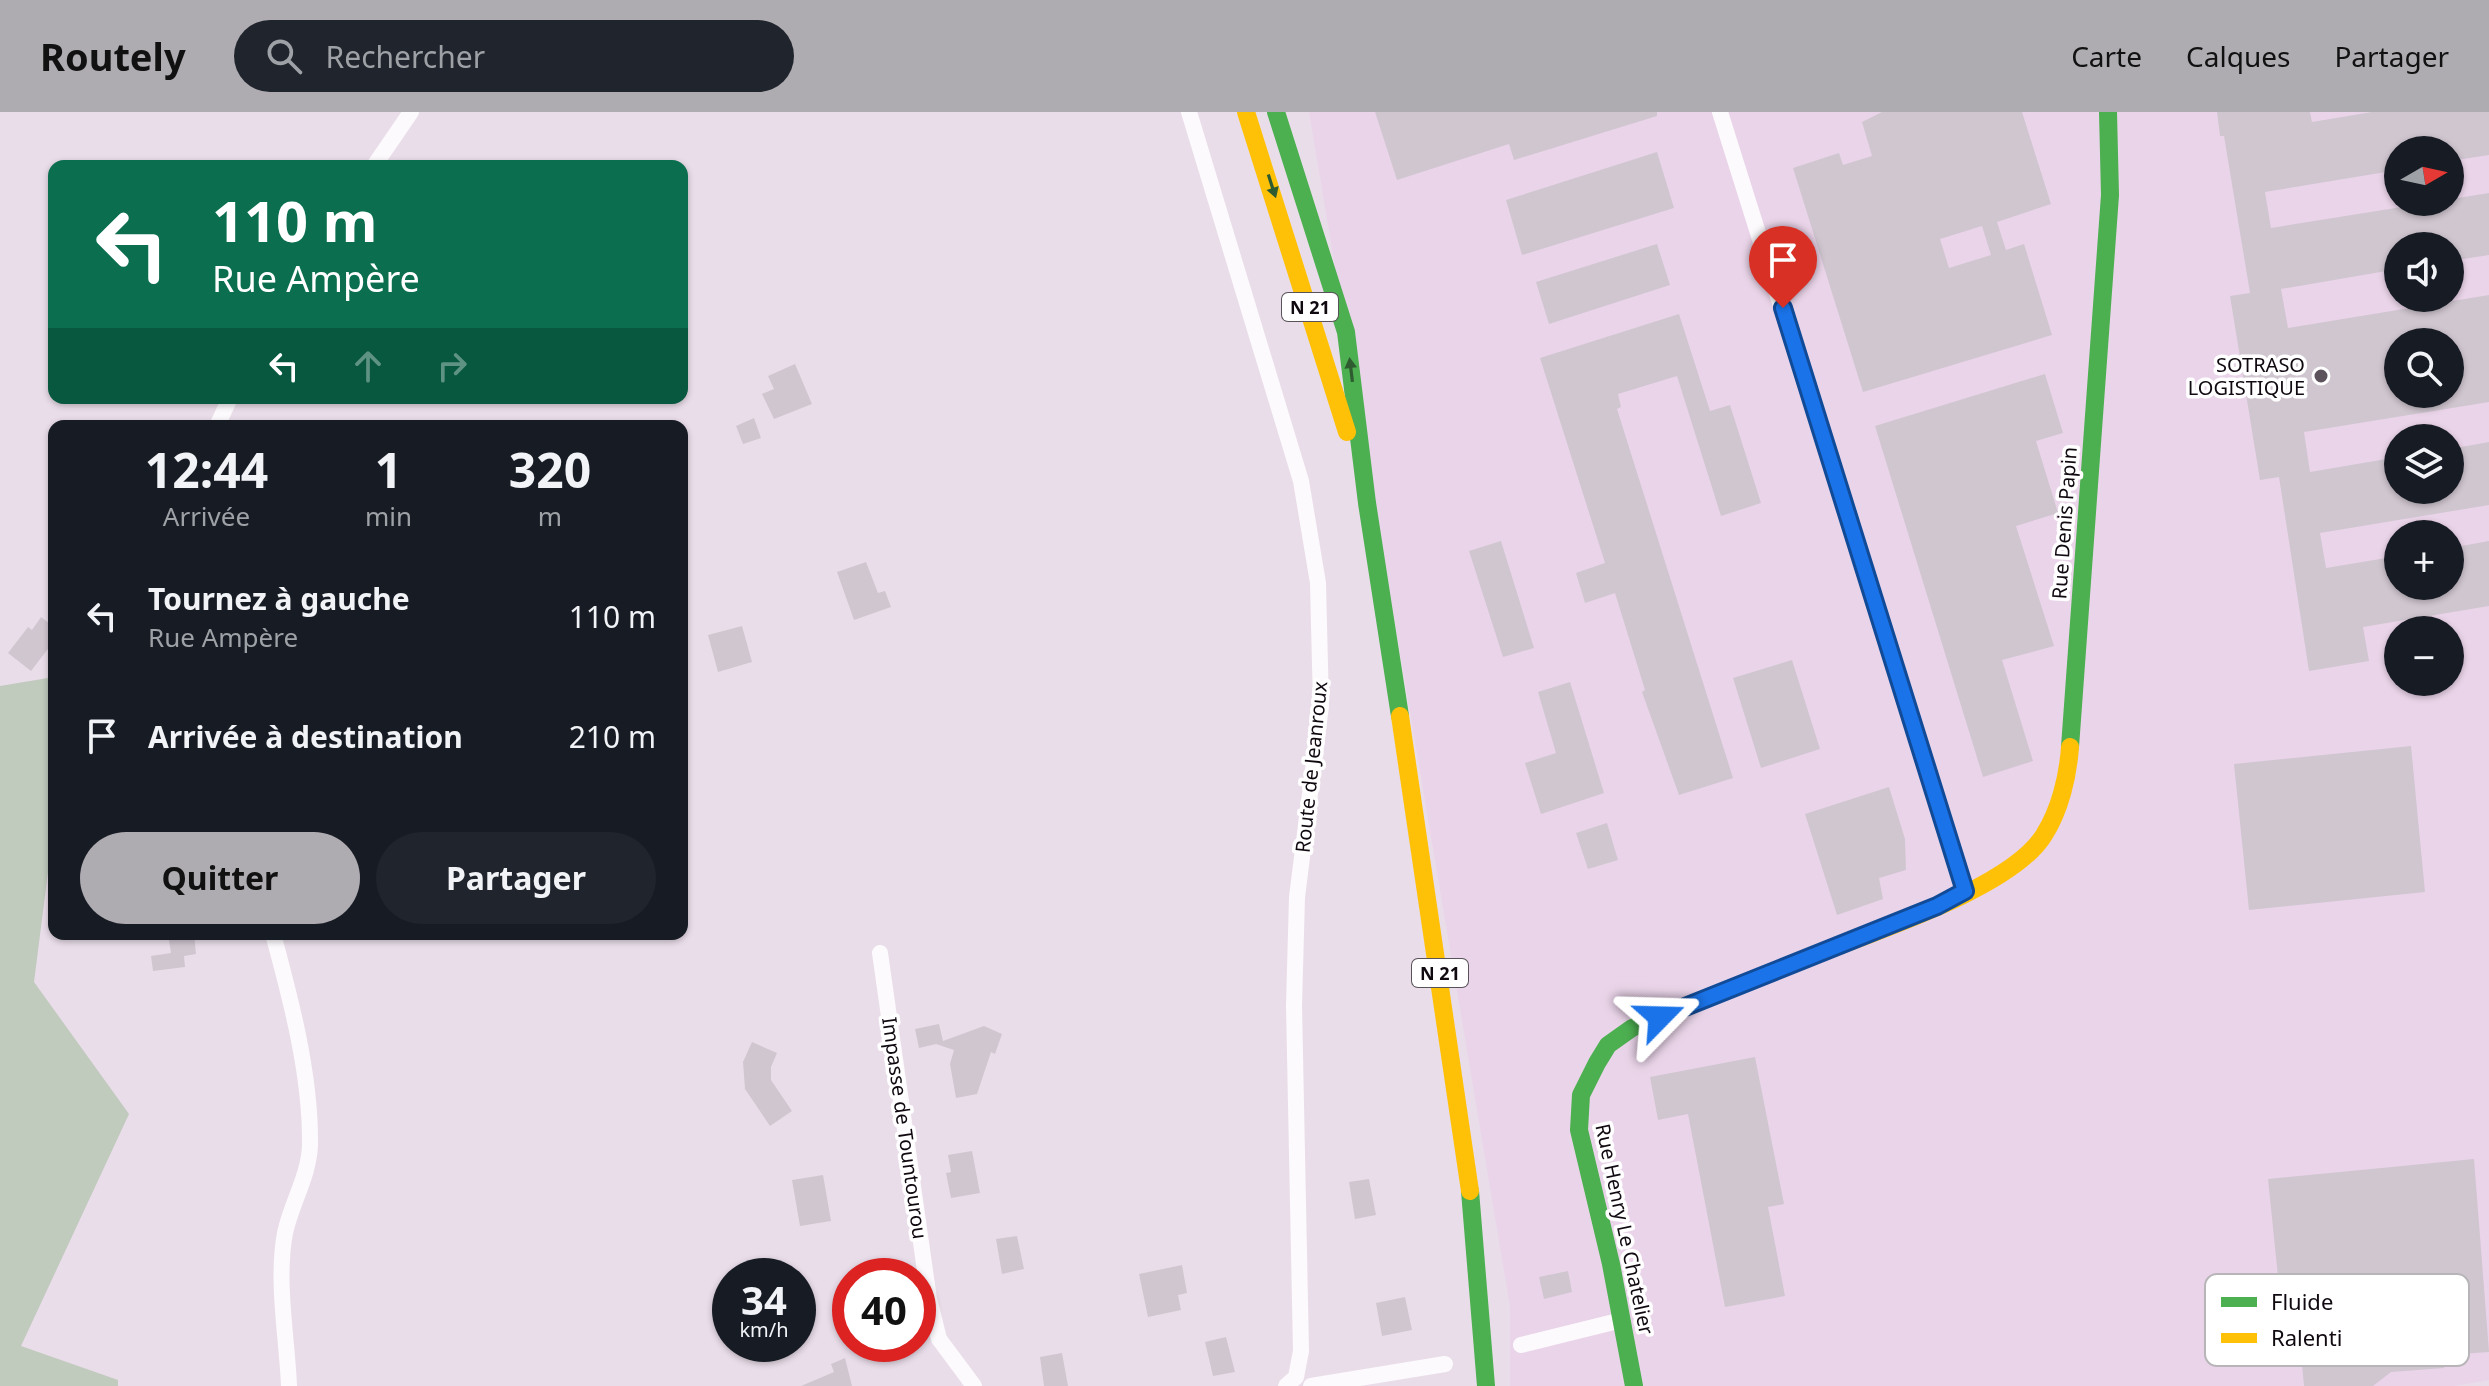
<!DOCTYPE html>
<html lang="fr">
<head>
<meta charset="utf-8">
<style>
	body { margin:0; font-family:"Noto Sans",sans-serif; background:#20242c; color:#f1f3f6; height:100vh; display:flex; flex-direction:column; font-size:30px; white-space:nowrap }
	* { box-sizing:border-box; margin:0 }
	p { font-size:26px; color:#9ea1a6 }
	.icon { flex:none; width:44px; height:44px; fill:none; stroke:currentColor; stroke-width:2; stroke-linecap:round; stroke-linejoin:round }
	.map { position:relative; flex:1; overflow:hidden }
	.drawer { position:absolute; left:48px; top:308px; width:640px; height:520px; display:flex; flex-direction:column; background:#171b24; border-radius:16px; box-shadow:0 2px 6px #0004 }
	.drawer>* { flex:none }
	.guide { position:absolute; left:48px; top:48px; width:640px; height:244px; border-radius:16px; box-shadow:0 2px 6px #0004; background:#0b6e4f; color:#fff; overflow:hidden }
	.needle { width:52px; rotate:81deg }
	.fabs { position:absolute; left:2384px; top:24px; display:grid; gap:16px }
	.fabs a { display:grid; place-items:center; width:80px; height:80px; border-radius:50%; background:#171b24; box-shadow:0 2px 6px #0004; font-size:40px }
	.speed { position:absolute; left:712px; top:1146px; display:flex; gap:16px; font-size:40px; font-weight:700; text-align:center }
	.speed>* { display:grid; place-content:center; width:104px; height:104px; border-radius:50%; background:#171b24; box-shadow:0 2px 6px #0004; line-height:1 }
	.speed small { font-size:20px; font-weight:400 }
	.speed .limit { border:12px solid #d22; background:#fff; color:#111 }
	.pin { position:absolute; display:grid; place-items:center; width:68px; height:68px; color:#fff; margin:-82px -34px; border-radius:50% 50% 50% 0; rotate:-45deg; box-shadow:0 0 8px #0007 }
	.pin .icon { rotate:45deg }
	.me { position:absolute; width:88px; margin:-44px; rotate:68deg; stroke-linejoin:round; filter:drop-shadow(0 0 6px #0008) }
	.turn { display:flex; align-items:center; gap:28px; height:168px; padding:0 32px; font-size:36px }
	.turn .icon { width:104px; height:104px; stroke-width:2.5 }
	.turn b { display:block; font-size:56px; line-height:68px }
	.lanes { display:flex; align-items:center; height:76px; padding:0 32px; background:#0003; justify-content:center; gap:40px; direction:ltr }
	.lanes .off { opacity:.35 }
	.eta { display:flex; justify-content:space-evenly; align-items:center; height:136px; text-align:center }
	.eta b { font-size:48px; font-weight:700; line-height:56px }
	.cta { display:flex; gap:16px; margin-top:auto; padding:16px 32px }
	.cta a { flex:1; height:92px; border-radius:48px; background:#aeabb1; color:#111; font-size:32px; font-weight:700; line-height:92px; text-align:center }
	.cta a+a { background:#20242c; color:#f1f3f6 }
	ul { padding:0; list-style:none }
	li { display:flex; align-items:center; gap:24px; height:120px; padding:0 32px }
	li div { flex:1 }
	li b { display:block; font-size:30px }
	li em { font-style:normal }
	header { display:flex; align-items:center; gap:48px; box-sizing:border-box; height:112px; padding:0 40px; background:#aeabb1; color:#111 }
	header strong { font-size:38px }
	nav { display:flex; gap:44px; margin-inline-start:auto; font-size:28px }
	.search { width:560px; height:72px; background:#20242c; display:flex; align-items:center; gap:20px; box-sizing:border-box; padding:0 28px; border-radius:44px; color:#9ea1a6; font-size:30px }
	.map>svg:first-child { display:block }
	.built { fill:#ead4e9; fill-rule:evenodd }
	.green { fill:#c0cabd }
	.building { fill:#d0c6d0; fill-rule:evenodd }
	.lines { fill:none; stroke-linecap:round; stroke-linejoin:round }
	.street { stroke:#fcfafc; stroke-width:16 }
	.fast { stroke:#4caf50; stroke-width:18 }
	.slow { stroke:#ffc107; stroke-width:18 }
	.oneway { fill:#2e5c30 }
	.route-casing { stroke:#114b97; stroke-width:20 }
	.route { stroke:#1a73e8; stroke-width:14 }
	.poi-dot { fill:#5c535c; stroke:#fff; stroke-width:3 }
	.labels { text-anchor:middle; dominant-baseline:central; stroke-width:7; stroke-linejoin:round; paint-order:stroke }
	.shield { fill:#fff; stroke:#585358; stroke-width:2 }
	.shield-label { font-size:18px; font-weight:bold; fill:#100910 }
	.poi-label { font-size:20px; fill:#100910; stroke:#fff; text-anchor:end }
	.street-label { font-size:20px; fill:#100910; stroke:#fff }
	.key { fill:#fff; stroke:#b7b5b7; stroke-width:2 }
	.key-label { font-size:22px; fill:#100910 }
</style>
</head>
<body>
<header>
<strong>Routely</strong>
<div class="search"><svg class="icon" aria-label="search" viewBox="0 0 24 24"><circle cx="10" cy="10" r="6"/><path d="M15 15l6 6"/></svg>Rechercher</div>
<nav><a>Carte</a><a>Calques</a><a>Partager</a></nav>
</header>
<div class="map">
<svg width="2489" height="1274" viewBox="0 0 2489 1274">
	<rect width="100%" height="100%" fill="#e9dde9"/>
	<path class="built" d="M1309 0H2489V1268L2454 1274H1510V1194ZM2398 38H2450V90H2398ZM2398 134H2450V186H2398ZM2398 230H2450V282H2398ZM2398 326H2450V378H2398ZM2398 422H2450V474H2398ZM2398 518H2450V570H2398Z"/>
	<path class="green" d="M54 565V713L34 870 129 1002 21 1234 118 1268V1274H0V574Z"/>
	<path class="building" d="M1375 0H1657V4L1514 48 1509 32 1397 68Z
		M1882 0H2022L2051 92 1997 110 2006 138 2024 132 2052 223 1863 280 1793 56 1839 41 1843 53 1872 44 1862 10ZM1982 114 1991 143 1949 156 1940 127Z
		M2217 0H2310L2312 10 2372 0H2489V43L2450 49V38H2398V58L2265 80 2271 116 2489 81V143L2450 149V134H2398V157L2281 177 2288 216 2489 183V290L2304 320 2310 360 2398 345V378H2450V337L2489 330V393L2320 421 2326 456 2398 444V474H2450V436L2489 429V494L2363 515 2369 549 2309 559 2279 365 2260 368 2230 184 2250 181 2224 24H2220ZM2398 230H2450V282H2398Z
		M1657 40 1674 96 1522 143 1506 88Z
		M1657 132 1670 173 1549 212 1536 170Z
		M1679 202 1710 299 1730 293 1761 391 1721 404 1677 264 1618 282 1621 295 1617 297 1733 666 1679 683 1642 580 1645 578 1615 481 1585 491 1576 461 1605 451 1540 246Z
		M795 252 812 292 774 307 762 282 774 277 768 264Z
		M2045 262 2063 321 2036 329 2058 401 2016 414 2054 534 2002 548 2033 649 1983 665 1875 314Z
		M754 306 761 326 743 332 736 314Z
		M1501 429 1534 536 1503 545 1469 439Z
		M866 450 878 481 885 479 891 495 854 508 837 460Z
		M41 505 54 515V529L31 559 8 541 28 515 32 518Z
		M742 514 752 550 718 560 708 523Z
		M1792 548 1820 637 1761 656 1733 566Z
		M1570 570 1604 681 1541 702 1525 651 1556 641 1538 580Z
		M2411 634 2425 780 2249 798 2234 652Z
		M1889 675 1905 727 1906 758 1879 766 1883 787 1837 803 1805 702Z
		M1607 711 1618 748 1588 757 1576 721Z
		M168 822H194L196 842 184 844 185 855 153 859 151 844 171 841Z
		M939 912 943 929 984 914 1002 922 995 942 991 940 977 982 956 986 950 952 954 938 936 932 919 936 915 917Z
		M752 930 777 941 771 955V968L792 999 770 1014 745 977 743 950Z
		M1755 945 1784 1092 1768 1095 1785 1184 1725 1195 1688 1002 1658 1008 1650 965Z
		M972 1039 980 1081 951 1086 946 1061 951 1060 948 1043Z
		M2474 1047 2489 1240 2461 1242 2463 1250 2444 1251V1256L2391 1260 2373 1274H2304L2299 1221 2284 1223 2268 1067Z
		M823 1063 831 1109 800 1114 792 1068Z
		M1369 1067 1376 1103 1355 1107 1349 1070Z
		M1017 1124 1024 1157 1002 1162 996 1127Z
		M1182 1153 1187 1181 1178 1183 1181 1198 1148 1205 1139 1162Z
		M1568 1159 1572 1180 1544 1187 1539 1165Z
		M1405 1185 1412 1218 1382 1224 1376 1191Z
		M1226 1225 1235 1260 1213 1264 1205 1230Z
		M1062 1241 1068 1274H1044L1040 1245Z
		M845 1246 852 1274H801L834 1260 831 1252Z"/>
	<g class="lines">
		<path class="street" d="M1189 0 1301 369 1318 471 1321 594 1297 785 1294 893 1301 1239 1296 1265 1286 1274
			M1720 0 1965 779
			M374 54 411 0
			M217 314 230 286
			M273 822C291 888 311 964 310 1033 309 1064 291 1092 285 1121 276 1169 287 1225 289 1274
			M880 841 929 1187 939 1227 974 1274
			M1521 1233 1622 1208
			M1311 1274 1445 1252"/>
		<path class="fast" d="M1276 0 1346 220 1367 391 1400 604
			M2070 635 2110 83 2108 0
			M1470 1079 1486 1274
			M1634 1274 1611 1152 1579 1018 1581 983 1597 951 1608 933 1632 916 1823 840"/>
		<path class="slow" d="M1246 0 1347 320
			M1400 604 1470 1079
			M1823 840C1881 817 2012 775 2044 723 2060 698 2068 664 2070 635"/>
	</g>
	<defs><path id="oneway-solid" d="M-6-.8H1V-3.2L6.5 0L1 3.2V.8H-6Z" transform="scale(2)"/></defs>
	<g class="oneway">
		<use href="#oneway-solid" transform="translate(1272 74) rotate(72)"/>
		<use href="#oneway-solid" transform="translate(1351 258) rotate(-97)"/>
	</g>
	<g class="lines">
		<g class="route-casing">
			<path id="route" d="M1660 905 1937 794 1965 779 1783 196"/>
		</g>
		<use href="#route" class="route"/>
	</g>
	<circle class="poi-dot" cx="2321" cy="264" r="8"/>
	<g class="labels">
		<g class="shield">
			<rect x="1282" y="181" width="56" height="28" rx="6"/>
			<rect x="1412" y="847" width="56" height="28" rx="6"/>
		</g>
		<g class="shield-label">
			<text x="1310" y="195">N 21</text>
			<text x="1440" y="861">N 21</text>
		</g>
		<g class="poi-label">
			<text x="2305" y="252">SOTRASO<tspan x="2305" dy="23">LOGISTIQUE</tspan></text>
		</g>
		<g class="street-label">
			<text transform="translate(2064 411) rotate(-86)">Rue Denis Papin</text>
			<text transform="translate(1311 655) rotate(-84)">Route de Jeanroux</text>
			<text transform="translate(905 1016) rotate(82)">Impasse de Tountourou</text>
			<text transform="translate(1625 1117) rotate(78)">Rue Henry Le Chatelier</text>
		</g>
	</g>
	<rect x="2205" y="1162" width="264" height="92" rx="12" class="key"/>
	<rect x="2221" y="1185" width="36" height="10" fill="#4caf50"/>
	<rect x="2221" y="1221" width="36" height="10" fill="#ffc107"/>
	<g class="key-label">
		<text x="2271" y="1198">Fluide</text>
		<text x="2271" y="1234">Ralenti</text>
	</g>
</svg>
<div class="fabs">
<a><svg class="needle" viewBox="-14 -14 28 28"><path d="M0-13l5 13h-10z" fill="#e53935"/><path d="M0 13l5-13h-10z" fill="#9ea1a6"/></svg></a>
<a><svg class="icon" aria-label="sound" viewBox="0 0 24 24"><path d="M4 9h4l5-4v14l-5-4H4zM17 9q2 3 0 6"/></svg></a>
<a><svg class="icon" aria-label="search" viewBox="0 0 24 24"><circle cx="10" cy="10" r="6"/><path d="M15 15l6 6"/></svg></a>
<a><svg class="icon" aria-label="layers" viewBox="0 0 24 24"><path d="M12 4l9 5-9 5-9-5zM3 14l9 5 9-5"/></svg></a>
<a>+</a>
<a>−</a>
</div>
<div class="speed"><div>34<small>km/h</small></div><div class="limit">40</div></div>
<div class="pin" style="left:1783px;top:196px;background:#d93025"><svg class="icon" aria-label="arrive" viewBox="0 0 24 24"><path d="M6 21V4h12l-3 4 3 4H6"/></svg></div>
<svg class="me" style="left:1660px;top:905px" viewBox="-20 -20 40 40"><path d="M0-17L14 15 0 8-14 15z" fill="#1a73e8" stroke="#fff" stroke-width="4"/></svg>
<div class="guide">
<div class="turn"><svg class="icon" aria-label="left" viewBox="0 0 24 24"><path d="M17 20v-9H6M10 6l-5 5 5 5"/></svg><div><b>110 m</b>Rue Ampère</div></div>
<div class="lanes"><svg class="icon" aria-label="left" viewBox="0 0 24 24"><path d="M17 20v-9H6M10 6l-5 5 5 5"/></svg><svg class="icon off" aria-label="ahead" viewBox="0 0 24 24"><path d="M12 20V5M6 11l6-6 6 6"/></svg><svg class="icon off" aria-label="right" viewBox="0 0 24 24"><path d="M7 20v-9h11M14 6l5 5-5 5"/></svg></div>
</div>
<section class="drawer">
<div class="eta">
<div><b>12:44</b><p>Arrivée</p></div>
<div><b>1</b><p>min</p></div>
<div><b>320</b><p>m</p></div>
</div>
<ul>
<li><svg class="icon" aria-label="left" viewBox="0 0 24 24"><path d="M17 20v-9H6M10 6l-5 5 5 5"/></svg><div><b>Tournez à gauche</b><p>Rue Ampère</p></div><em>110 m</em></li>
<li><svg class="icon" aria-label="arrive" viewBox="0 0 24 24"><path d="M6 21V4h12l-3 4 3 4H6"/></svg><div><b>Arrivée à destination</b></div><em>210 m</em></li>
</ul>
<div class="cta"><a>Quitter</a><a>Partager</a></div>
</section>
</div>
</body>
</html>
